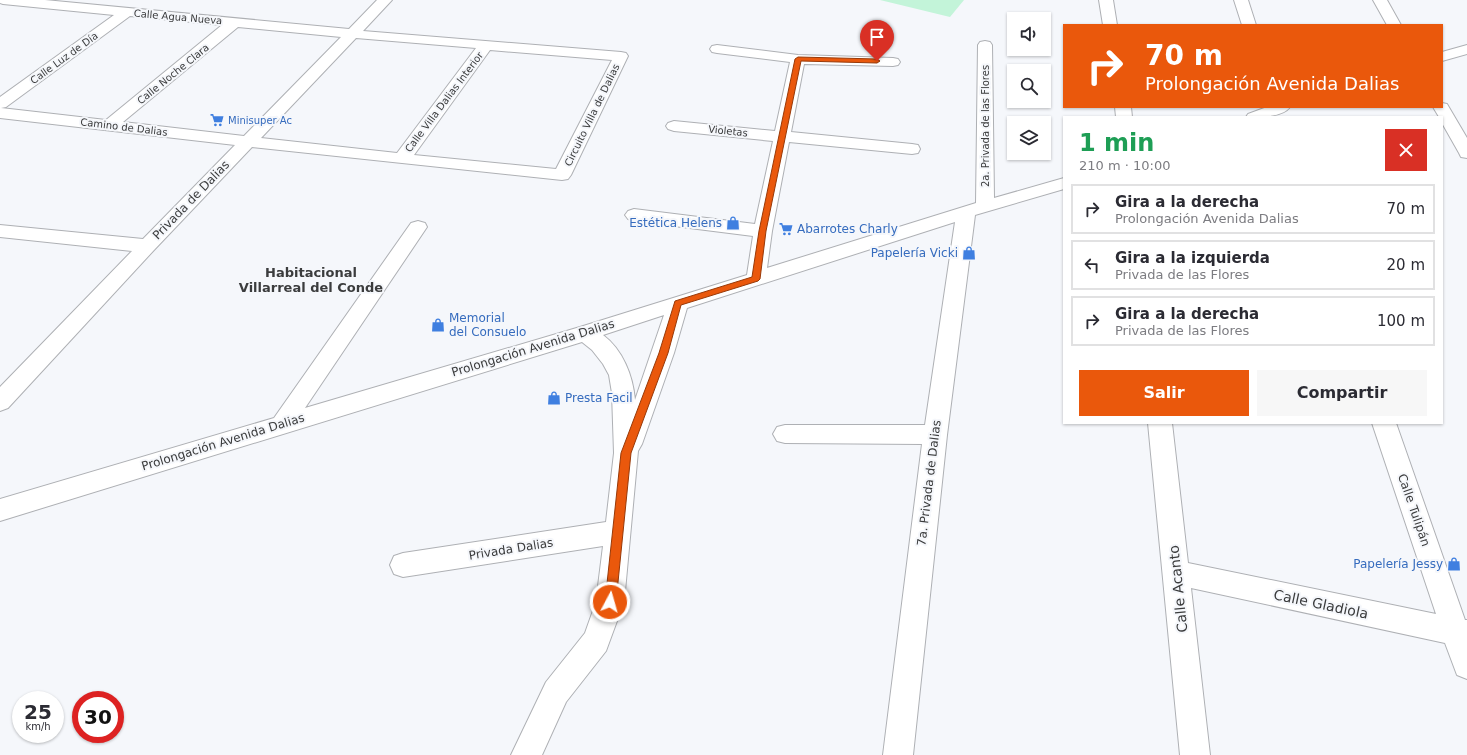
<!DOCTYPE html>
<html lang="es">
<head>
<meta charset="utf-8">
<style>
	body { margin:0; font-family:"DejaVu Sans",sans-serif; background:#f7f7f7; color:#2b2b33; height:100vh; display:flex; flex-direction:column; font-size:15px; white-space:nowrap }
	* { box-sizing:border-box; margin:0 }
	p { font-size:13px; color:#7c7c81 }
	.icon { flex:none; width:22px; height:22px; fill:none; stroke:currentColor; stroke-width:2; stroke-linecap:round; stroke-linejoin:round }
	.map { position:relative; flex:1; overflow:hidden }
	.details { position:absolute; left:1063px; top:116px; width:380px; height:308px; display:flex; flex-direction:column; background:#fff; border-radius:0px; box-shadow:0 1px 3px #0004 }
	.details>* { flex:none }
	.hud { position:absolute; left:1063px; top:24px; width:380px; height:84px; border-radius:0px; box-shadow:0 1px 3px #0004; background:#ea580c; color:#fff; overflow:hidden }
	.fabs { position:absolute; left:1007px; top:12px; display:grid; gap:8px }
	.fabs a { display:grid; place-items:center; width:44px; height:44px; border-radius:0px; background:#fff; box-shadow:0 1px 3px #0004; font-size:20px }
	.speed { position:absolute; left:12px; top:691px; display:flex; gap:8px; font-size:20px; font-weight:700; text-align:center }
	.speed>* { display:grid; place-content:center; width:52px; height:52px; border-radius:50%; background:#fff; box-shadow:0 1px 3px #0004; line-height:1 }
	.speed small { font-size:10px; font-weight:400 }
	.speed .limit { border:6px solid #d22; background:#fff; color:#111 }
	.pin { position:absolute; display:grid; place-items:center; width:34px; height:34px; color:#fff; margin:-41px -17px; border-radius:50% 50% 50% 0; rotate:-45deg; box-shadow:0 0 4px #0007 }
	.pin .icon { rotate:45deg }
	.me { position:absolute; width:44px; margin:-22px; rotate:6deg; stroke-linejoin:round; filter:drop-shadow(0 0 3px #0008) }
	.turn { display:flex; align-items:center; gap:14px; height:84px; padding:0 16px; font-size:18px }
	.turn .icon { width:52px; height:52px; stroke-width:2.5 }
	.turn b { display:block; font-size:28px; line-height:34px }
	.round { display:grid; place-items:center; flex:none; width:42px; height:42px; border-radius:0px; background:#f7f7f7 }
	.headline { display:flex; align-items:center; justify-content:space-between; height:68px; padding:0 16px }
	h1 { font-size:24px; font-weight:700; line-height:30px; color:#1e9e55 }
	.primary-button { display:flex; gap:8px; margin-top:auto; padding:8px 16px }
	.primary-button a { flex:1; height:46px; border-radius:0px; background:#ea580c; color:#fff; font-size:16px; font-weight:700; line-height:46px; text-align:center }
	.primary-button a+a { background:#f7f7f7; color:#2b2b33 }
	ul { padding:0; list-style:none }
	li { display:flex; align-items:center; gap:12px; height:50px; margin:0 8px 6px; padding:0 8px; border:2px solid #e1e1e2; border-radius:0px }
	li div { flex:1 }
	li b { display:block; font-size:15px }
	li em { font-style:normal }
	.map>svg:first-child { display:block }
	.green { fill:#c3f4d9 }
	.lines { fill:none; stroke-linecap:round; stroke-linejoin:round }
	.minor-casing { stroke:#aeb0b4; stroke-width:2 }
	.minor { fill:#fff; fill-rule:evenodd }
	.route { fill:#ea580c; stroke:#983908 }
	.labels { text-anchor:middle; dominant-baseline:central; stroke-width:4; stroke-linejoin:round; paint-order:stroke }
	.far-street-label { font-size:10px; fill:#3b3c3d; stroke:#f5f7fb }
	.far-shop-label { font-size:10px; fill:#366cbe; stroke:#f5f7fb; text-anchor:start }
	.street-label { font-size:12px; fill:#3b3c3d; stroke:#f5f7fb }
	.shop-label { font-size:12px; fill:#366cbe; stroke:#f5f7fb; text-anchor:end }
	.neighbourhood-label { font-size:13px; font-weight:bold; fill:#3b3c3d; stroke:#f5f7fb }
	.near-street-label { font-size:14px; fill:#3b3c3d; stroke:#f5f7fb }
</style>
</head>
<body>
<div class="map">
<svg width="1467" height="755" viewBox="0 0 1467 755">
	<rect width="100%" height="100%" fill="#f5f7fb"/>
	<path class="green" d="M880 0H964L950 17Z"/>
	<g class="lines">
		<g class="minor-casing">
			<path id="minor" d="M0 0H45L349 29 377 0H392L363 31 621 52 626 53 628 56 571 175 568 179 562 180 252 147 154 250 8 408 0 411V387L132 251 0 237V225L143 239 235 145 0 118V97L114 15 3 4 0 3ZM130 16 222 25 106 120 1 108 6 107ZM238 27 341 37 244 136 123 122ZM356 38 476 48 397 153 261 138ZM490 50 612 60 556 169 414 155Z
				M1099 0H1113L1117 25H1103Z
				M1234 0H1248L1256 25H1242Z
				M1373 0H1387L1401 25H1387Z
				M985 41 990 42 992 45 994 198 1064 178V189L975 215 947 435 913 755H883L922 444 785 443 777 441 773 434 777 427 785 425H925L955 222 687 308 674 353 642 444 638 451 624 602 606 651 566 702 542 755H511L546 682 585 633 596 602 603 546 403 577 394 574 390 565 394 556 403 553 606 522 614 453 612 393 609 375 603 364 592 350 582 342 0 521V499L274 418 411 223 418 221 425 223 427 227 305 408 580 327 747 275 753 236 634 221 628 219 625 215 628 211 634 209 755 224 773 141 674 131 668 129 666 126 668 123 674 121 775 131 790 62 717 53 712 52 710 49 712 46 717 45 798 55 893 58 898 59 900 62 898 65 893 66 804 64 791 132 912 144 918 145 920 149 918 153 912 154 789 142 772 231 767 268 976 203 978 45 980 42ZM664 315 635 400C633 376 623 350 603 335Z
				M1467 45V54L1442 61V52Z
				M1442 103 1447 104 1467 138V158L1461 157 1459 153 1442 123V117H1439L1433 107H1442Z
				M1115 107H1131L1132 117H1116Z
				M1267 107H1290C1282 118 1258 117 1246 117L1248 114Z
				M1148 423H1172L1188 563 1436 614 1372 423H1396L1465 620H1467V679L1457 675 1445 643 1191 588 1210 755H1180Z"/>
		</g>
		<use href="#minor" class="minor"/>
	</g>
	<path class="route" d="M798 57 877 59 880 61 877 63 801 61 766 231 760 279 758 281 681 305 668 353 631 453 616 602 614 606 610 607 606 606 605 602 621 453 659 353 675 301 752 277 759 231 795 59Z"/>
	<defs>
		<g id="supermarket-bare" transform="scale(1.08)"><path d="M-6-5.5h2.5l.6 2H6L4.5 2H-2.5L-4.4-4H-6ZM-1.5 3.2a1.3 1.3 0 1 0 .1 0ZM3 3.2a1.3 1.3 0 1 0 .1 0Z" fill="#3f7fe0" stroke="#f5f7fb" stroke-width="2.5" paint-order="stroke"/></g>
		<g id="shop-bare" transform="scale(1.08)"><path d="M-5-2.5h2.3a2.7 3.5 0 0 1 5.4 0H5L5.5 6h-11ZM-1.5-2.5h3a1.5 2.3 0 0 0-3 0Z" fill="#3f7fe0" stroke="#f5f7fb" stroke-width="2.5" paint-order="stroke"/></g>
	</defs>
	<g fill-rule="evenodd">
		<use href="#supermarket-bare" x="217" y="120"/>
		<use href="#shop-bare" x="733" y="223"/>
		<use href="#supermarket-bare" x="786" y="229"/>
		<use href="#shop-bare" x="969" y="253"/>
		<use href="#shop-bare" x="438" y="325"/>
		<use href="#shop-bare" x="554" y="398"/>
		<use href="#shop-bare" x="1454" y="564"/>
	</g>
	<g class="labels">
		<g class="far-street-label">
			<text transform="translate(178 17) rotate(5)">Calle Agua Nueva</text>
			<text transform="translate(64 58) rotate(-36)">Calle Luz de Día</text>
			<text transform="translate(173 74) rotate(-39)">Calle Noche Clara</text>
			<text transform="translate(444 102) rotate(-53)">Calle Villa Dalias Interior</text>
			<text transform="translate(592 115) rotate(-64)">Circuito Villa de Dalias</text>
			<text transform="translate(985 126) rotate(-90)">2a. Privada de las Flores</text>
			<text transform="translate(124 127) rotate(7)">Camino de Dalias</text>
			<text transform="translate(728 131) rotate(6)">Violetas</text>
		</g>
		<g class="far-shop-label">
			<text x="228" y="120">Minisuper Ac</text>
		</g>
		<g class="street-label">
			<text transform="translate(191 200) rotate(-46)">Privada de Dalias</text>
			<text transform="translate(533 348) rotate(-17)">Prolongación Avenida Dalias</text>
			<text transform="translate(223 442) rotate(-17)">Prolongación Avenida Dalias</text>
			<text transform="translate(929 483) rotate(-83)">7a. Privada de Dalias</text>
			<text transform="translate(1414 510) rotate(71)">Calle Tulipán</text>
			<text transform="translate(511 549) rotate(-9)">Privada Dalias</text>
		</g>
		<g class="shop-label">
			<text x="722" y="223">Estética Helens</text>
			<text x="797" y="229" text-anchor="start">Abarrotes Charly</text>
			<text x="958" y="253">Papelería Vicki</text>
			<text x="449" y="318" text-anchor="start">Memorial<tspan x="449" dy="14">del Consuelo</tspan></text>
			<text x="565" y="398" text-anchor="start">Presta Facil</text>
			<text x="1443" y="564">Papelería Jessy</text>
		</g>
		<g class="neighbourhood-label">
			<text x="311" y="272">Habitacional<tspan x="311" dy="15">Villarreal del Conde</tspan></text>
		</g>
		<g class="near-street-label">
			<text transform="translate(1178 589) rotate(-96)">Calle Acanto</text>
			<text transform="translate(1321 604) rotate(12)">Calle Gladiola</text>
		</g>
	</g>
</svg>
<div class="fabs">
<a><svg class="icon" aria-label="sound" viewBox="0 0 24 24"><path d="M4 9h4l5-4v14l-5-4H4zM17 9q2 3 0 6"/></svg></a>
<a><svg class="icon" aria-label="search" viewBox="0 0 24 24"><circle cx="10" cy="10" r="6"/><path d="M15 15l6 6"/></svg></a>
<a><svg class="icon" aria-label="layers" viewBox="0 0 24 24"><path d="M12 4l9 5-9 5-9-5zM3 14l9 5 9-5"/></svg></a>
</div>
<div class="speed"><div>25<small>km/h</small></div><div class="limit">30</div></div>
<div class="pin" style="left:877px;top:61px;background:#d93025"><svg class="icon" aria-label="arrive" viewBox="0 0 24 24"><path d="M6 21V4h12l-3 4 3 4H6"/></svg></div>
<svg class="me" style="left:610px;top:602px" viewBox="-20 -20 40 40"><circle r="17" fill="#ea580c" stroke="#fff" stroke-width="3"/><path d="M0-11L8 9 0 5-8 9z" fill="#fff"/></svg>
<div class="hud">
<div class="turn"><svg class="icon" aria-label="right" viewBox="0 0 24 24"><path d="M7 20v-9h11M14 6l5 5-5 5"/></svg><div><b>70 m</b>Prolongación Avenida Dalias</div></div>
</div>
<section class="details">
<div class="headline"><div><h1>1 min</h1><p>210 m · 10:00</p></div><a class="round" style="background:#d93025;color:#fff"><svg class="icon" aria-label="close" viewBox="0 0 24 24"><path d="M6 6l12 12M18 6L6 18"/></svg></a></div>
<ul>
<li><svg class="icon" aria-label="right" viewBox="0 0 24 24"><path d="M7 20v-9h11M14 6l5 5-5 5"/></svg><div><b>Gira a la derecha</b><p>Prolongación Avenida Dalias</p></div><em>70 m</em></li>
<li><svg class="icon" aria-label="left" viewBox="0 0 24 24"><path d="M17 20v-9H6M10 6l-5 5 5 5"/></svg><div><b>Gira a la izquierda</b><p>Privada de las Flores</p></div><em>20 m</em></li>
<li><svg class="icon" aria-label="right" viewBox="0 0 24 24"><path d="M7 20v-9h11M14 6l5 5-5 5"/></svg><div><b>Gira a la derecha</b><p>Privada de las Flores</p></div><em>100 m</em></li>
</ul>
<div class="primary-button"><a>Salir</a><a>Compartir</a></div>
</section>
</div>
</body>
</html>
